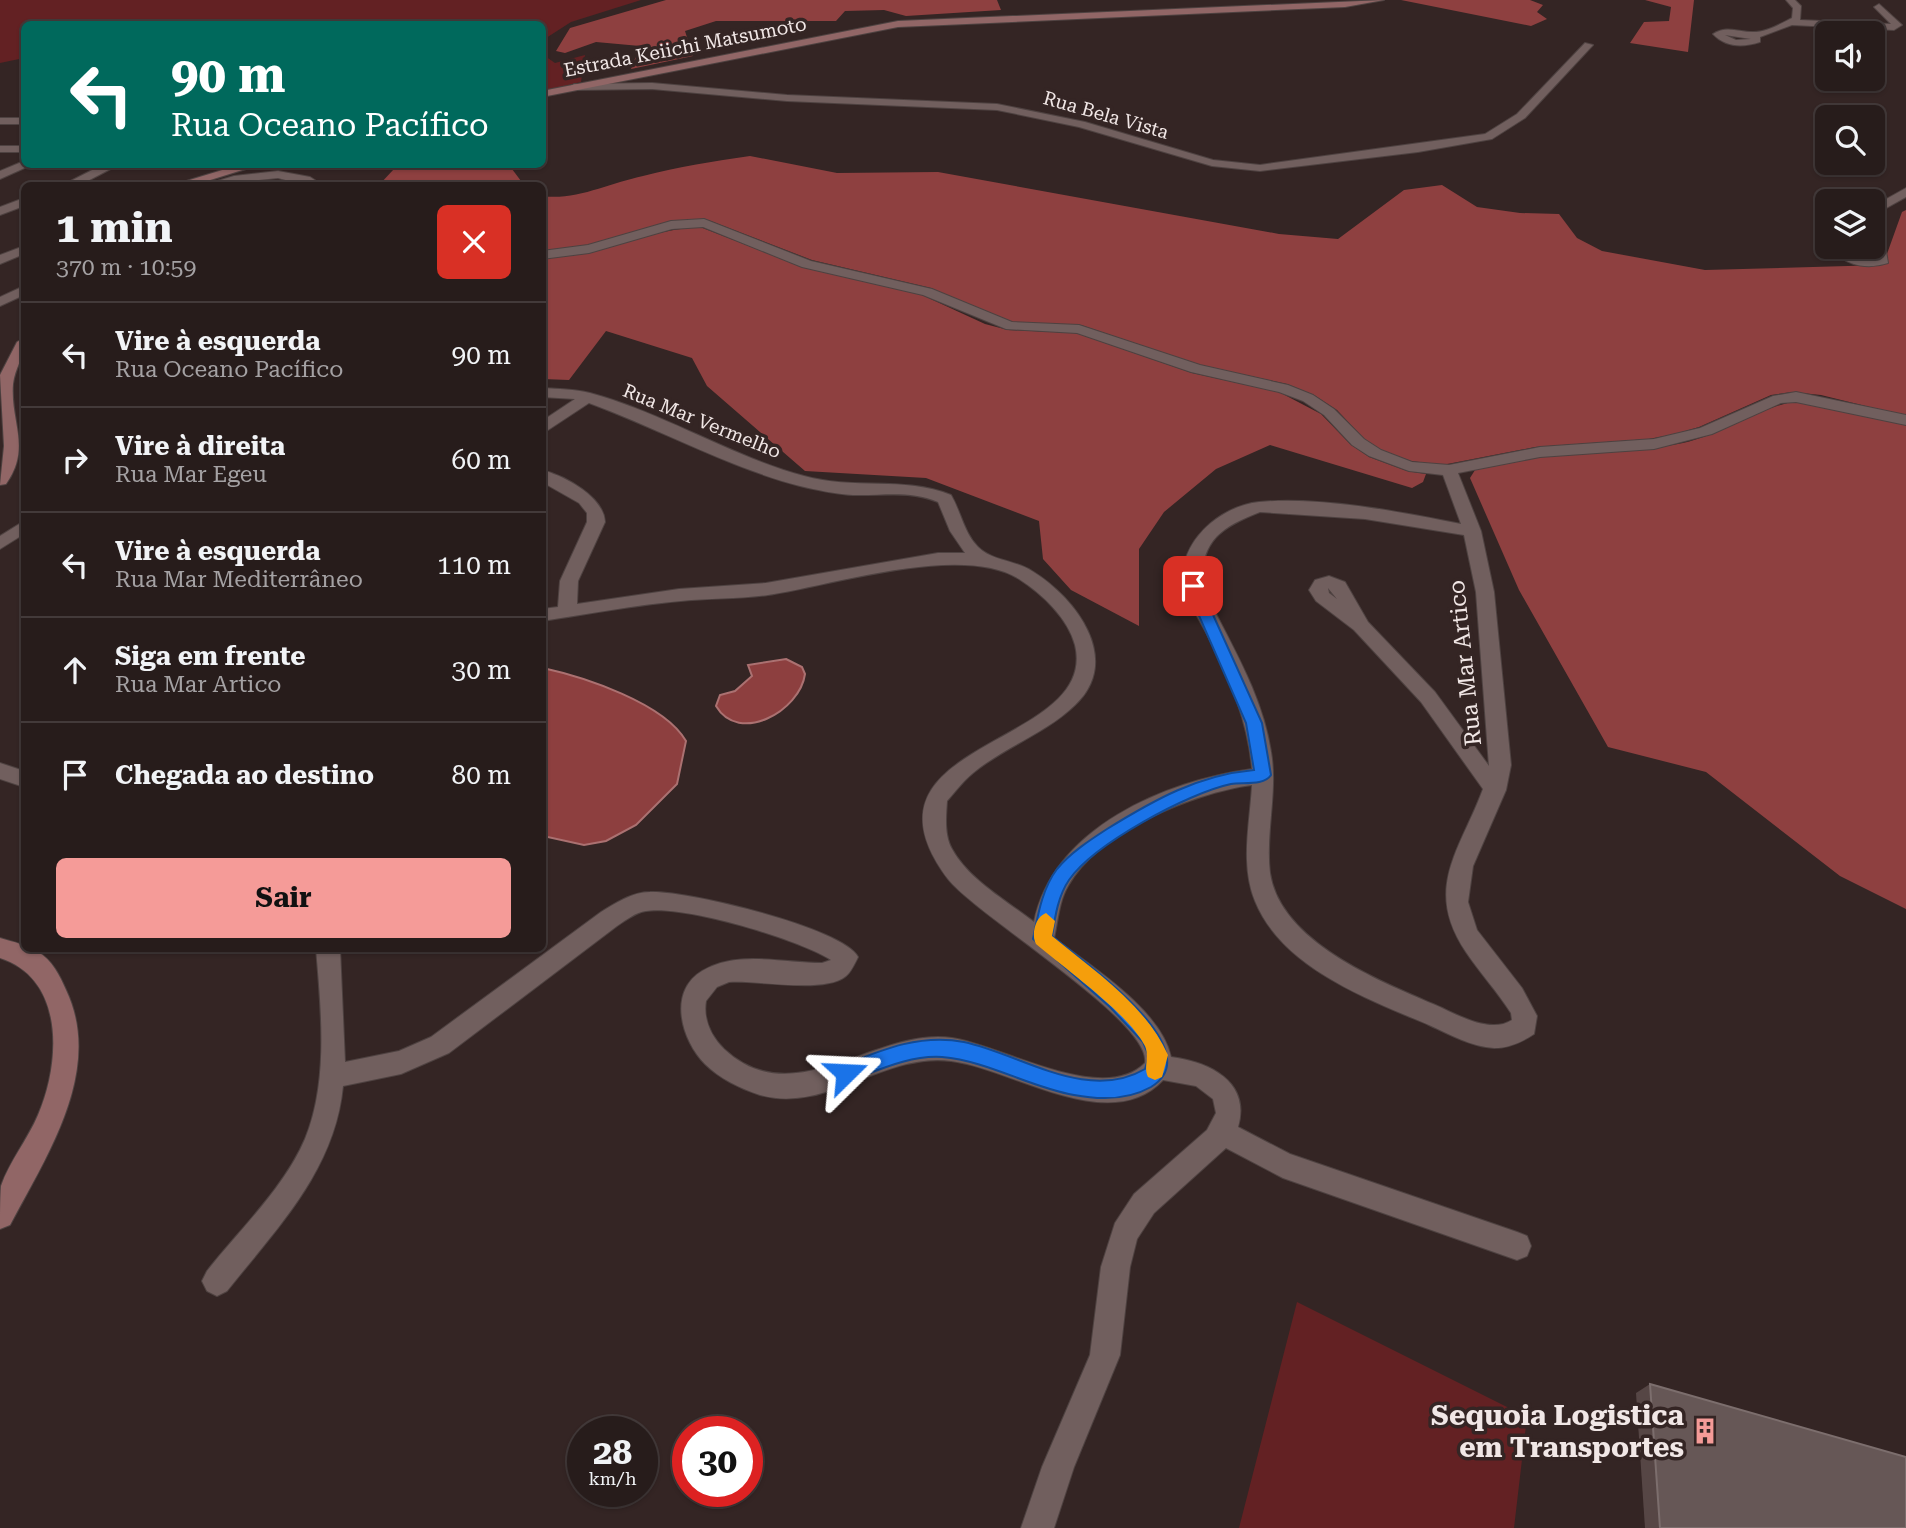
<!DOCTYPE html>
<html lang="pt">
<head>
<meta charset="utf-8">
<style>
	body { margin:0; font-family:"Roboto Serif",serif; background:#2f2524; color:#f1f3f6; height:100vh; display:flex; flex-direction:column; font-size:26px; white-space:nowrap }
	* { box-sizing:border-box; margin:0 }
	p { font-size:23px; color:#a4a1a3 }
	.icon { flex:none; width:38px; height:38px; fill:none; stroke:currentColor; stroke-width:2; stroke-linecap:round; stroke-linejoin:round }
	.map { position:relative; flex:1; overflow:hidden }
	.sheet { position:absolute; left:21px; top:182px; width:525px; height:770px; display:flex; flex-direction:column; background:#271c1b; border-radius:10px; box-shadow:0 2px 5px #0004,0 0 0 2px #433a3a }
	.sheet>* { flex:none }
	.guide { position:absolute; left:21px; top:21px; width:525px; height:147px; border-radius:10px; box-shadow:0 2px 5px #0004,0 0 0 2px #433a3a; background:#00695c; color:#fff; overflow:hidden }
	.buttons { position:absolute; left:1815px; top:21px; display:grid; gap:14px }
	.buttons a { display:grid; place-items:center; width:70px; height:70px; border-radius:10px; background:#271c1b; box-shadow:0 2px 5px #0004,0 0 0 2px #433a3a; font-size:35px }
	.speed { position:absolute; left:567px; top:1416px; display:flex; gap:14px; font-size:35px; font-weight:700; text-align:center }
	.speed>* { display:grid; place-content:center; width:91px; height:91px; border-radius:50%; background:#271c1b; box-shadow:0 2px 5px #0004,0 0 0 2px #433a3a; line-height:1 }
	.speed small { font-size:18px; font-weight:400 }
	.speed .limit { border:10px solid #d22; background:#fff; color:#111 }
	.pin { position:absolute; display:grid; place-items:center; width:60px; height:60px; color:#fff; margin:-30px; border-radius:14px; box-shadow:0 4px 10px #0006 }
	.me { position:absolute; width:77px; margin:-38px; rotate:69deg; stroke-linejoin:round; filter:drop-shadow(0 0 5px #0008) }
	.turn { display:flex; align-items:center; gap:24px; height:147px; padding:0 35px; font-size:32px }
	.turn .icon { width:91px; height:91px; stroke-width:2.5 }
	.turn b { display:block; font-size:49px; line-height:60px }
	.round { display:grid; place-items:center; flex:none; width:74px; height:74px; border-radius:10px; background:#2f2524 }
	.overview { display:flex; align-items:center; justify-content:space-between; height:119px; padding:0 35px }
	h1 { font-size:42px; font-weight:700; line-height:52px }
	.button { display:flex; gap:14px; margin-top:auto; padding:14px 35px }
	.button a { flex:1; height:80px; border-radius:10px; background:#f59b98; color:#111; font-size:28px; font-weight:700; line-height:80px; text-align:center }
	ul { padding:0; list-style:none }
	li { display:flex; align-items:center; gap:21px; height:105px; padding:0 35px; border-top:2px solid #433a3a }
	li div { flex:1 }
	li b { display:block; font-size:26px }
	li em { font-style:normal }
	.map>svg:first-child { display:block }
	.green { fill:#632123 }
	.forest { fill:#8e4040 }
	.water { fill:#8d3f3f; stroke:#ab7171; stroke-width:2 }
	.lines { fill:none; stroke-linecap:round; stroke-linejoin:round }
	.street-casing { stroke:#4e4241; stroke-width:2 }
	.secondary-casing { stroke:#4e4241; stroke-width:2 }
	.street { fill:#715f5e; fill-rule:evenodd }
	.secondary { fill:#916666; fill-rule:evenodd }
	.wall { fill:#564645 }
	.building { fill:#665756; stroke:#7c6e6d; stroke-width:2 }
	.route { fill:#1a73e8; stroke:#114b97; stroke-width:2 }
	.slow { fill:#f59e0b }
	.labels { text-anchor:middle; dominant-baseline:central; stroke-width:7; stroke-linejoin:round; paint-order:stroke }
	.far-street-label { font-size:19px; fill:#f1e7e6; stroke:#342524 }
	.street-label { font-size:23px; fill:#f1e7e6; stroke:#342524 }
	.near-poi-label { font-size:28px; font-weight:bold; fill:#f1e7e6; stroke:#342524; text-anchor:end }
</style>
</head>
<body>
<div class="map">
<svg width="1906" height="1528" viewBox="0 0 1906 1528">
	<rect width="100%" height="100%" fill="#342524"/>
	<path class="green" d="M0 0H641L571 22 543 40 542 24H24V58L0 63Z
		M542 54 555 63 585 55 581 82 543 91Z
		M1297 1302 1527 1417 1514 1528H1239Z"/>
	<path class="forest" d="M666 0H997L1001 10 906 16 884 10 845 11 836 21H716L685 31 693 56 631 69 640 46 596 42 565 53 556 51 570 28Z
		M1401 0H1530L1543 5 1537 12 1547 19 1531 26Z
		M1645 0H1694L1688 52 1630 43 1644 22 1669 21 1671 7Z
		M750 156 837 173 938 172 1279 234 1338 239 1404 190 1442 185 1477 207 1520 213 1559 214 1577 238 1602 251 1705 270 1883 265 1902 212 1906 210V416L1821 395 1792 392 1771 395 1699 427 1675 434 1649 439 1535 447 1442 465 1411 461 1381 450 1365 440 1337 410 1314 395 1287 384 1200 365 1081 325 1013 322 995 317 931 288 812 260 708 220 669 222 587 246 543 251 542 196C575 201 610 183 643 176 678 167 714 161 750 156Z
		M416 164 509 165 524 185H379L394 169Z
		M700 227 803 267 922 295 985 324 1008 330 1076 333 1192 373 1279 392 1321 414 1350 444 1369 457 1407 471 1426 474 1423 482 1412 488 1270 445 1216 469 1164 512 1139 549V626L1071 590 1043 559 1039 521 926 478 805 471 707 386 692 358 606 331 569 380 543 379V258C597 255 646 230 700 227Z
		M1799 401 1906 424V909L1840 876 1706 772 1608 747 1519 590 1470 478 1475 470C1497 465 1520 459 1544 456 1590 450 1637 453 1683 443 1724 434 1759 406 1799 401Z"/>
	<path class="water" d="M786 659 802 667 805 674C800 711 739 745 716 706L720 695 735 691 752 676 748 665Z
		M543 668C584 677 664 703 686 741L677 784 636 825 606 841 584 845 543 836Z"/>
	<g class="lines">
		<g class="street-casing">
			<path id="street" d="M1786 0H1795L1801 6 1800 20 1891 24 1874 7 1879 4 1902 25 1894 30 1792 25 1760 37V42C1744 47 1726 48 1713 34 1726 25 1738 32 1753 32 1767 32 1780 24 1792 18L1793 8ZM1725 35 1751 39 1736 40Z
				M504 21 509 24H497L499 22Z
				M1585 43 1593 45 1525 118 1492 139 1418 152 1260 171 1212 166 1079 127 997 110 787 101 652 89 574 90 569 87 574 84 652 83 787 95 997 104 1085 122 1213 160 1260 165 1485 134 1517 114Z
				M0 118H24V124H0Z
				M0 146H24V152H0Z
				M24 161 29 166 0 179V171Z
				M104 164H120L78 186H61Z
				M278 171 310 177 324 186H308L278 178 201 186 234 176Z
				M1906 188V197L1872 216V207Z
				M24 198V206L0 215V207Z
				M704 219 811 261 932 289 1012 322 1079 325 1200 365 1288 385 1313 395 1334 409 1364 439 1381 450 1412 462 1449 465 1540 447 1654 439 1700 428 1773 396 1796 392 1906 415V425L1796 402 1781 403 1712 434 1654 449 1540 457 1458 473 1481 531 1494 592 1511 765 1506 790 1473 866 1468 902 1477 930 1522 988 1537 1016 1534 1034C1522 1042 1509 1048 1494 1048 1472 1047 1449 1034 1429 1025 1368 999 1282 968 1255 901 1240 864 1250 823 1252 785 1193 793 1099 831 1068 886 1059 901 1058 921 1054 938 1091 966 1161 1010 1171 1057 1210 1062 1251 1082 1238 1127L1290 1154 1517 1232 1527 1236 1531 1246 1527 1256 1517 1260 1283 1178 1226 1148 1154 1213 1137 1239 1130 1267 1120 1355 1074 1467 1054 1528H1021L1042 1467 1090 1355 1101 1267 1115 1223 1134 1194 1207 1130 1216 1113 1213 1099 1196 1086 1163 1080C1110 1137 1011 1068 951 1061 885 1052 826 1114 760 1095 741 1089 719 1078 705 1064 682 1041 667 992 702 971 737 950 783 963 822 963L831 960C798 939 684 905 646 911 636 912 626 920 617 926L449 1053 401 1074 343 1086C335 1170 277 1228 227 1291L217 1296 207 1291 202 1281 207 1271C240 1229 284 1188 305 1139 329 1081 321 1009 316 948H340L345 1062 399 1051 431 1037 601 912C616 903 632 892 650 892 685 890 844 928 858 957 855 963 851 972 846 976 825 994 758 980 729 982L717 987 706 1001C703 1019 711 1036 724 1049 794 1115 875 1027 952 1038 1002 1045 1103 1106 1145 1063 1152 1021 977 916 948 879 843 739 1100 748 1075 645 1068 618 1042 594 1019 579 963 543 833 585 768 595 739 599 710 598 681 601 635 605 588 614 542 621V609L558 607 560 581 587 522V513L579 503 542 482V470C565 476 604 497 605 522L578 581 577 604 679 589 766 583 938 553H965L950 531 938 502C909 490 883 496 853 495 835 494 817 490 800 486 727 467 660 429 589 403L542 434V421L575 399 542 397V388C558 389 575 389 590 393 664 413 730 456 804 476 853 490 904 476 951 495 961 512 964 533 978 547 992 561 1015 560 1032 571 1076 598 1123 660 1075 705 1045 734 1004 747 973 773 963 781 955 792 947 801 946 816 944 835 952 849 969 880 1007 901 1034 922 1053 828 1165 781 1252 769 1248 722 1230 679 1209 638 1201 622 1187 602 1184 584 1177 543 1220 506 1259 502 1319 496 1401 512 1461 524L1443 475 1409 471 1369 456 1352 445 1324 415 1303 401 1279 392 1191 372 1077 333 1006 329 923 295 802 267 703 227 672 229 589 253 542 259V251L588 245 671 221ZM1260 512 1365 519 1464 535 1476 592 1489 766 1435 692 1368 622 1345 582 1329 576 1315 580 1309 590 1316 601 1354 630 1421 702 1483 789C1460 851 1423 888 1466 952 1480 973 1497 991 1511 1013L1512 1020C1489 1035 1455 1013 1433 1004 1377 980 1280 941 1270 873 1265 833 1278 792 1271 752 1262 692 1228 640 1202 586 1200 541 1221 527 1260 512ZM1328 588 1337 599 1329 593Z
				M24 246V254L0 264V255Z
				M1872 246 1886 251 1888 263C1870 269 1849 267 1836 253L1838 247H1850L1849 252 1862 258H1875L1858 247Z
				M24 286V295L0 306V297Z
				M24 521V534L0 549V536Z
				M0 763 24 771V787L0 779Z"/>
		</g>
		<g class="secondary-casing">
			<path id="secondary" d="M1384 0 1345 7 898 27 542 97V91L898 21Z
				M242 164H262L191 186H170Z
				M24 338C26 355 15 367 13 384 10 423 32 447 6 484L0 485 4 446 0 375 17 342Z
				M0 938C14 942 27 945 38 952 52 960 60 976 66 990 104 1070 47 1155 10 1225L0 1229C0 1216 0 1198 1 1186 9 1162 28 1139 38 1115 61 1062 65 979 0 958Z"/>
		</g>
		<use href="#street" class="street"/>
		<use href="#secondary" class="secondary"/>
	</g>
	<path class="wall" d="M1650 1384 1906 1528H1645L1636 1393Z"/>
	<path class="building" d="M1650 1384 1906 1457V1528H1660Z"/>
	<path class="route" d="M1193 581 1200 586 1262 723 1271 775C1264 786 1243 782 1231 784 1188 793 1094 844 1069 880 1058 896 1055 917 1052 936 1079 959 1213 1050 1151 1087 1128 1100 1100 1100 1074 1095 1029 1087 988 1061 942 1057 908 1055 877 1071 846 1082L839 1079 836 1073 839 1067C879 1051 919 1033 964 1042 1021 1054 1087 1103 1145 1069L1149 1056 1143 1042 1110 1007 1033 939C1038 915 1042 889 1057 869 1070 853 1090 840 1107 829 1154 800 1198 775 1254 770L1246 723 1186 586Z"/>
	<path class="slow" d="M1046 913 1055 921 1052 936C1094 971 1145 1004 1168 1055L1162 1077 1155 1080 1148 1077C1143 1067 1150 1058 1145 1046 1128 1013 1065 969 1036 944 1031 935 1035 917 1046 913Z"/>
	<defs>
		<g id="building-bare" transform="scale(2.1)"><path d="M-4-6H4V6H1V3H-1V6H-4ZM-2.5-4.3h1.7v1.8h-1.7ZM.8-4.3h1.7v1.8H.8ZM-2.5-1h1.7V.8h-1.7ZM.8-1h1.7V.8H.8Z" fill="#f59b98" stroke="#342524" stroke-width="2.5" paint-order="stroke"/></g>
	</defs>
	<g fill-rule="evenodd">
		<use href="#building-bare" x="1705" y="1431"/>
	</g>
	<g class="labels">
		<g class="far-street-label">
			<text transform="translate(685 47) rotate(-11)">Estrada Keiichi Matsumoto</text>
			<text transform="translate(1106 115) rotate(16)">Rua Bela Vista</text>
			<text transform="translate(702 421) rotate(22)">Rua Mar Vermelho</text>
		</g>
		<g class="street-label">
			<text transform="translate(1465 663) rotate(-96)">Rua Mar Artico</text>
		</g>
		<g class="near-poi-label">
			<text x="1684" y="1415">Sequoia Logistica<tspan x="1684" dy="32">em Transportes</tspan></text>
		</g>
	</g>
</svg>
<div class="buttons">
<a><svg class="icon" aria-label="sound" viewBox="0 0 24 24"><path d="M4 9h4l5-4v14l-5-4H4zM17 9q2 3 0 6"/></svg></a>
<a><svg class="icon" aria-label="search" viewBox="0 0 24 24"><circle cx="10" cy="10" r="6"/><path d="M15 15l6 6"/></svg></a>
<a><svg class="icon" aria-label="layers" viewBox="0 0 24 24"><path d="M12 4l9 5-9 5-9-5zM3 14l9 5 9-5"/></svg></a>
</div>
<div class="speed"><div>28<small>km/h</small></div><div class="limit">30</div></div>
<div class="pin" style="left:1193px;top:586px;background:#d93025"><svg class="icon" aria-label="arrive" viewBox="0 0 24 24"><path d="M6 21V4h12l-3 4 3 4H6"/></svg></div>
<svg class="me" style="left:846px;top:1073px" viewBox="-20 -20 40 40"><path d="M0-17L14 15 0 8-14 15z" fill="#1a73e8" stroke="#fff" stroke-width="4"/></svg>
<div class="guide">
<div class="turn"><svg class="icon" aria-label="left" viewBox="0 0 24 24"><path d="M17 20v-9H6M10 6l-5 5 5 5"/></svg><div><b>90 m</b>Rua Oceano Pacífico</div></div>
</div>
<section class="sheet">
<div class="overview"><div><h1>1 min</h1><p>370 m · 10:59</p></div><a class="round" style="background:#d93025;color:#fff"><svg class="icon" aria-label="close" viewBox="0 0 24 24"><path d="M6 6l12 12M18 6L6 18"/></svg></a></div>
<ul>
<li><svg class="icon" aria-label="left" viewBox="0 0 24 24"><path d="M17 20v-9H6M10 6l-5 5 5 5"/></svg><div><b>Vire à esquerda</b><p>Rua Oceano Pacífico</p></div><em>90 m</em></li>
<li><svg class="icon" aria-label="right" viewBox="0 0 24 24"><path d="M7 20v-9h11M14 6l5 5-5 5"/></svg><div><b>Vire à direita</b><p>Rua Mar Egeu</p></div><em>60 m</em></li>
<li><svg class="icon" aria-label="left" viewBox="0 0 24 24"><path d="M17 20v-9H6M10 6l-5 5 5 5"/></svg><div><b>Vire à esquerda</b><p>Rua Mar Mediterrâneo</p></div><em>110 m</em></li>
<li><svg class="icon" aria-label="ahead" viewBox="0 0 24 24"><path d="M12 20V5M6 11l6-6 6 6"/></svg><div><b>Siga em frente</b><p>Rua Mar Artico</p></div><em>30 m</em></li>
<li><svg class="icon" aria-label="arrive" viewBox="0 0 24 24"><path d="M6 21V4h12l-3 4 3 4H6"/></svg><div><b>Chegada ao destino</b></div><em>80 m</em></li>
</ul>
<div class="button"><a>Sair</a></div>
</section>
</div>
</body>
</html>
